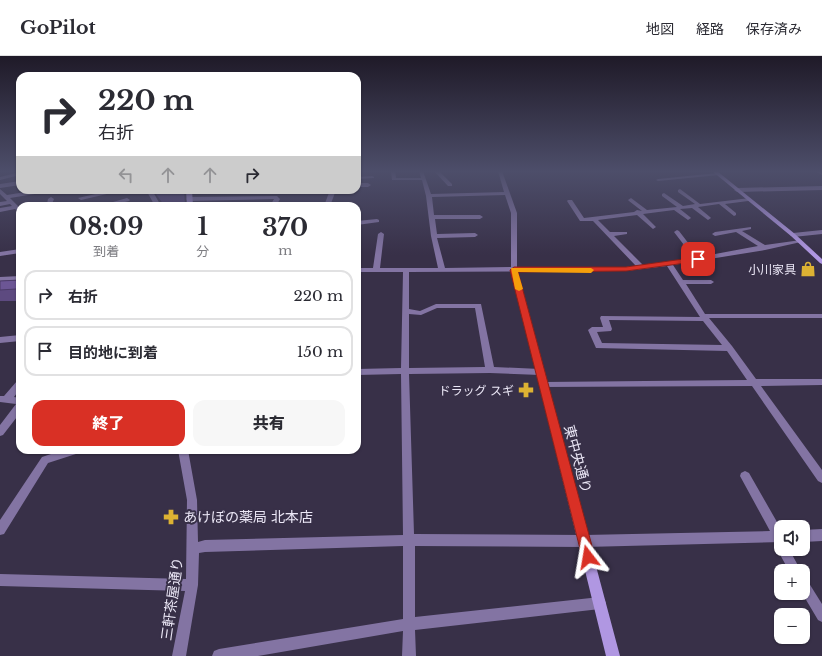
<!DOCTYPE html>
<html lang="ja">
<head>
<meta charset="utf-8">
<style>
	body { margin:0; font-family:"Libre Baskerville","Noto Sans JP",serif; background:#f7f7f7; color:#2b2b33; height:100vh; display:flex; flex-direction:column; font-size:15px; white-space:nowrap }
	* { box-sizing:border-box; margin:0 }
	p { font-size:13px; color:#7c7c81 }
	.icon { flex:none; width:22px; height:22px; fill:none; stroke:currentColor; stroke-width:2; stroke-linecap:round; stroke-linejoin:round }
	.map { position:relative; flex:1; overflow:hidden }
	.details { position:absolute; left:16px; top:146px; width:345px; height:252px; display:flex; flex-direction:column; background:#fff; border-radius:12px; box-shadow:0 1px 3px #0004 }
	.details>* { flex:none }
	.banner { position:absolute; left:16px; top:16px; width:345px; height:122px; border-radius:12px; box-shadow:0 1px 3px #0004; background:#fff; color:#2b2b33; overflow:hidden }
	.buttons { position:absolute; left:774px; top:464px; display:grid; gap:8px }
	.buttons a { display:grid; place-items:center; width:36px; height:36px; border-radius:8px; background:#fff; box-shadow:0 1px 3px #0004; font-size:20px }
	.pin { position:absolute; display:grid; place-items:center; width:34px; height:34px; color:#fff; margin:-17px; border-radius:8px; box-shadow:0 2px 6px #0006 }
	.me { position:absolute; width:44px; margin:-22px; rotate:346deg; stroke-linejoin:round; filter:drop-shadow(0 0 3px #0008) }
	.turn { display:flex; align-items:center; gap:14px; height:84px; padding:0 16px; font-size:18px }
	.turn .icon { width:52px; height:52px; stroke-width:2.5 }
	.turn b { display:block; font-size:28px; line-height:34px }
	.lanes { display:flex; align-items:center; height:38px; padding:0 16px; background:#0003; justify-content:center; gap:20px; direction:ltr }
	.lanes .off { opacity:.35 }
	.eta { display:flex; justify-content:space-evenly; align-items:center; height:68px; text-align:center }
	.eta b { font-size:24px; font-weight:800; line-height:28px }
	.action { display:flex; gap:8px; margin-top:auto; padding:8px 16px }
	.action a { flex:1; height:46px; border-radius:12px; background:#d93025; color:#fff; font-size:16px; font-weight:800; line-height:46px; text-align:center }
	.action a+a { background:#f7f7f7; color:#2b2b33 }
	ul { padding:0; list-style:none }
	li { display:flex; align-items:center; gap:12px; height:50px; margin:0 8px 6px; padding:0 8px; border:2px solid #e1e1e2; border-radius:12px }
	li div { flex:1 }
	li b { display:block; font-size:15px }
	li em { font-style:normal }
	header { display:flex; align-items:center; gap:24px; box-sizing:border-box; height:56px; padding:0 20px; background:#fff; border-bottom:1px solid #e1e1e2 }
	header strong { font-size:19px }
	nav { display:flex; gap:22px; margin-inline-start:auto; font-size:14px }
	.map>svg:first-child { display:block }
	.green { fill:#534175 }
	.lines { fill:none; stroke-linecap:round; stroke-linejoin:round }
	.street { fill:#8374a3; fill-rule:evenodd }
	.secondary { fill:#b097e2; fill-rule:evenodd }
	.wall { fill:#5d4a80 }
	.shaded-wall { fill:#4c3c68 }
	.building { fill:#6c5695; stroke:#4c3c68 }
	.route { fill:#d93025; stroke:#8d1f18 }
	.slow { fill:#f59e0b }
	.labels { text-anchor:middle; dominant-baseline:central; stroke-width:4; stroke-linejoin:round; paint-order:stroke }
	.poi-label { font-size:12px; fill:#ebe7f6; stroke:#383048; text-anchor:end }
	.near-street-label { font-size:14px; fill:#ebe7f6; stroke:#383048 }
	.near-poi-label { font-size:14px; fill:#ebe7f6; stroke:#383048; text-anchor:start }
</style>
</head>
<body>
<header>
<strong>GoPilot</strong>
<nav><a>地図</a><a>経路</a><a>保存済み</a></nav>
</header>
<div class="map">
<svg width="822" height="600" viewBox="0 0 822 600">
	<rect width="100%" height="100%" fill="#383048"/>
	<path class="green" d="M153 134H184L185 148 164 149Z"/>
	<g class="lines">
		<path class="street" d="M391 115H395L396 122H421L419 115H423L431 138 504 136 498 115H502L517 157V211H626L636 210 593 165H580L567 145 568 144H572L584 162 634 156 637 154 642 155 629 145 628 144 631 142 647 154 677 151 662 140V138L664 137 683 150 695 148 678 136V134L680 133 700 148 750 142 751 143 748 145 725 148 736 157V159L734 160 719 148 698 151 710 161 711 162 708 164 692 152 680 153 690 161 691 162 688 164 674 154 643 158 656 171 653 173 637 159 598 164 610 176H627V178L614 180 643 209 694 202 674 176 677 174 679 175 699 201 758 190 736 176 715 180 712 178 715 176 751 171V173L742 175 765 189 801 184V186L765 194 673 209 683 224H711L714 226 711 228H686L705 258H822V262H709L732 290 756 323H822V329L761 330 822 414V427L818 425 752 330 541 331 540 329 541 327 544 326 747 324 727 295 596 292 588 274 592 271H603L600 262 601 260 700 261 667 210 626 215 409 216V253L420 255 436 248H481L494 311 540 313 543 314 544 316 543 318 540 319 490 317 409 318 414 478 585 479 770 475 740 420 741 417 745 415 749 417 781 473V486L585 491 415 490V561L600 541 604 543 606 547 604 551 600 553 415 574 416 600H402L403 575 258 600H212L214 595 219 593 403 563V490L205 496 199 497 198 529 186 600H172L185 535 0 530V518L186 523 187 444 178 394H188L197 444 198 486 205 484 403 479 401 318 357 319V313L401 312 403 216H357V212H373L378 178 381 176 384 178 380 212H438L431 180 426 140 422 124H392ZM505 139 511 157V211L445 212 437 182 475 181 478 179 475 177 437 178 435 163H480L483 161 480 159H434L432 141ZM437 252H475L485 311 409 312V258L421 259ZM609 264 703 265 722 289 602 287 597 276 611 275 612 273Z
			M434 115H439L452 128V130H448Z
			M713 115H740L738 116H715Z
			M815 115H821L822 119Z
			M20 116V119L0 124V121Z
			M717 117H719V119L658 125 656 124 658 123Z
			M372 120 374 121V122L357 123V121Z
			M20 125V129L0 132V128Z
			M357 127H368L371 129 368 131H357Z
			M822 130V134L737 136 734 134 737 132Z
			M0 133 7 139 38 134H50L47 136 10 142 20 152V157L15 153 0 156V152L12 150 10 148 0 150V146L7 145 0 138Z
			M113 134H124L81 144 78 142Z
			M146 134H152L161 150H155Z
			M330 134H336L330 150H324Z
			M277 140 280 143 276 150H270L274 143 189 145 186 143 189 141Z
			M51 141 54 143 51 150H39L47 148 48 143Z
			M127 142 130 144 129 145 109 150H99Z
			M377 163 379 164V166L357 169V165Z
			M822 174V178L793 181 790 179 793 177Z
			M20 193V197L0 200V196Z
			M20 220V224L0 225V221Z
			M20 279V285L0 287V281Z
			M20 324V333L14 341 20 342V357L3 379 0 380V369L16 348 0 346V340H4L17 325Z
			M63 394H81L79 397 48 407 4 478 0 479V464L42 401Z
			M822 473V485L803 486V474Z
			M781 488V493H789L801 515H789L777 493 779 489Z
			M803 522 807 524 822 548V566L818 564 802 537H803Z"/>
		<path class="secondary" d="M712 115H717L795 178 822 203V208L820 207 791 180Z
			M186 134H192L193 150H187Z
			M514 212 517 214 620 600H606L511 214Z"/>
	</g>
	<path class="wall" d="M20 224V245H0V225Z"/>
	<path class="shaded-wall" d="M20 228V238L16 233Z"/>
	<path class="building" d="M20 224V228L16 233 0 234V225Z"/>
	<linearGradient id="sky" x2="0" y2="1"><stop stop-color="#1f1a28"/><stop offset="0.58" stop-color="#4d4e6a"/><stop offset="1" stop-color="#4d4e6a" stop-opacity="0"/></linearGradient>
	<rect width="822" height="199" fill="url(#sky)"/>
	<path class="route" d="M698 201 701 202V205L626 215 518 216 595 501 593 505 588 507 584 505 582 501 510 214 514 211H626Z"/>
	<path class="slow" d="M511 212H591L594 214 591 217 518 216 523 233 519 235 515 233Z"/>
	<defs>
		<g id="shop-bare" transform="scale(1.2)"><path d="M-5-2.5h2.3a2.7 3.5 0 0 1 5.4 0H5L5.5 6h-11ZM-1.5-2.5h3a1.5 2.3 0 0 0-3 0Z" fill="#ddb233" stroke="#383048" stroke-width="2.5" paint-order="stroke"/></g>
		<g id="pharmacy-bare" transform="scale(1.2)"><path d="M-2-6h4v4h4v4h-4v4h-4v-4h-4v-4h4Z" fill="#ddb233" stroke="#383048" stroke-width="2.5" paint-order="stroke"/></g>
	</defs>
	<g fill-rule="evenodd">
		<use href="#shop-bare" x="808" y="213"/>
		<use href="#pharmacy-bare" x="526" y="334"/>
		<use href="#pharmacy-bare" x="171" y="461"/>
	</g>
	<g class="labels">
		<g class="poi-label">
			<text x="796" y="213">小川家具</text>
			<text x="514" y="334">ドラッグ スギ</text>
		</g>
		<g class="near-street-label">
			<text transform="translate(578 403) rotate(75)">東中央通り</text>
			<text transform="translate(172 543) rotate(-82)">三軒茶屋通り</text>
		</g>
		<g class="near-poi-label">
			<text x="183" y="461">あけぼの薬局 北本店</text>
		</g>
	</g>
</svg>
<div class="buttons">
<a><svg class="icon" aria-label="sound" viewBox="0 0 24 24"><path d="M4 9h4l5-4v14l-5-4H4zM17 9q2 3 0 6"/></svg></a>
<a>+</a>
<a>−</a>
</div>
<div class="pin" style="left:698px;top:203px;background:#d93025"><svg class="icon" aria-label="arrive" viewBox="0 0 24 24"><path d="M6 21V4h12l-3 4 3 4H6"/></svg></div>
<svg class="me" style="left:588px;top:501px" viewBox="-20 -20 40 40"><path d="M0-17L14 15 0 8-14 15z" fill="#d93025" stroke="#fff" stroke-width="4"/></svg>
<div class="banner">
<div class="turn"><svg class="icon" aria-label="right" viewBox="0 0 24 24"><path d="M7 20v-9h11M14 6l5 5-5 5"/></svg><div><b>220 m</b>右折</div></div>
<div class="lanes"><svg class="icon off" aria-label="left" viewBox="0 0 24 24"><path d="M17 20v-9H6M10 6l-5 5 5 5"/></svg><svg class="icon off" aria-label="ahead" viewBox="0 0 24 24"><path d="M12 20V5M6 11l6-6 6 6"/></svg><svg class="icon off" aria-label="ahead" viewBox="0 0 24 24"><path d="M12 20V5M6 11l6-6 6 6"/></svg><svg class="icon" aria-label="right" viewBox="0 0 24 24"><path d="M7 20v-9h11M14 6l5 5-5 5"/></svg></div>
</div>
<section class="details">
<div class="eta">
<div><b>08:09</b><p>到着</p></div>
<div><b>1</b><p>分</p></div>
<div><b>370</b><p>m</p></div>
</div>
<ul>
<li><svg class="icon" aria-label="right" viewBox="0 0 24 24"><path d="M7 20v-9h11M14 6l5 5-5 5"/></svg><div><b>右折</b></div><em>220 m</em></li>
<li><svg class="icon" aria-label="arrive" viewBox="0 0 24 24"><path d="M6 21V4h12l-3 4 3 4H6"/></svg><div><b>目的地に到着</b></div><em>150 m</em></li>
</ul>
<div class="action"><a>終了</a><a>共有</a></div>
</section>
</div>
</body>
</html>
